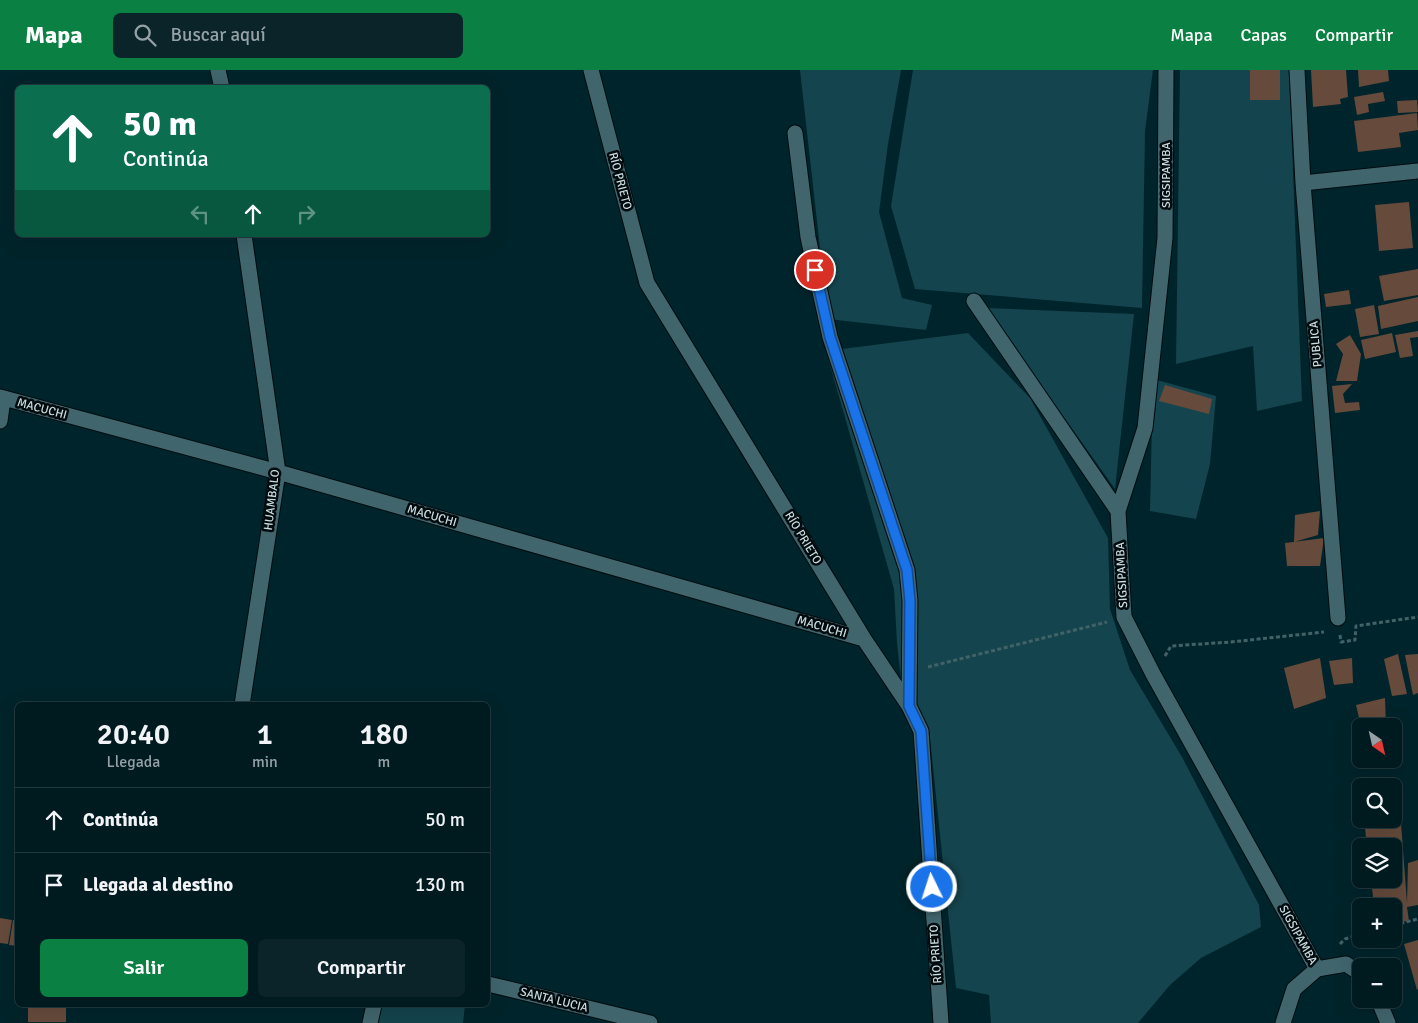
<!DOCTYPE html>
<html lang="es">
<head>
<meta charset="utf-8">
<style>
	body { margin:0; font-family:Signika,sans-serif; background:#0a2429; color:#f1f3f6; height:100vh; display:flex; flex-direction:column; font-size:19px; white-space:nowrap }
	* { box-sizing:border-box; margin:0 }
	p { font-size:16px; color:#95a1a5 }
	.icon { flex:none; width:28px; height:28px; fill:none; stroke:currentColor; stroke-width:2; stroke-linecap:round; stroke-linejoin:round }
	.map { position:relative; flex:1; overflow:hidden }
	.drawer { position:absolute; left:15px; top:632px; width:475px; height:305px; display:flex; flex-direction:column; background:#001b20; border-radius:8px; box-shadow:0 5px 20px #0002,0 0 0 1px #22393e }
	.drawer>* { flex:none }
	.hud { position:absolute; left:15px; top:15px; width:475px; height:152px; border-radius:8px; box-shadow:0 5px 20px #0002,0 0 0 1px #22393e; background:#0b6e4f; color:#fff; overflow:hidden }
	.needle { width:32px; rotate:146deg }
	.tools { position:absolute; left:1352px; top:648px; display:grid; gap:10px }
	.tools a { display:grid; place-items:center; width:50px; height:50px; border-radius:8px; background:#001b20; box-shadow:0 5px 20px #0002,0 0 0 1px #22393e; font-size:25px }
	.pin { position:absolute; display:grid; place-items:center; width:42px; height:42px; color:#fff; margin:-21px; border:2px solid #fff; border-radius:50%; box-shadow:0 1px 5px #0007 }
	.me { position:absolute; width:55px; margin:-28px; rotate:356deg; stroke-linejoin:round; filter:drop-shadow(0 0 4px #0008) }
	.turn { display:flex; align-items:center; gap:18px; height:105px; padding:0 25px; font-size:22px }
	.turn .icon { width:65px; height:65px; stroke-width:2.5 }
	.turn b { display:block; font-size:35px; line-height:42px }
	.lanes { display:flex; align-items:center; height:48px; padding:0 25px; background:#0003; justify-content:center; gap:25px; direction:ltr }
	.lanes .off { opacity:.35 }
	.eta { display:flex; justify-content:space-evenly; align-items:center; height:85px; text-align:center }
	.eta b { font-size:30px; font-weight:600; line-height:35px }
	.button { display:flex; gap:10px; margin-top:auto; padding:10px 25px }
	.button a { flex:1; height:58px; border-radius:8px; background:#0b8043; color:#fff; font-size:20px; font-weight:600; line-height:58px; text-align:center }
	.button a+a { background:#0a2429; color:#f1f3f6 }
	ul { padding:0; list-style:none }
	li { display:flex; align-items:center; gap:15px; height:65px; padding:0 25px; border-top:1px solid #22393e }
	li div { flex:1 }
	li b { display:block; font-size:19px }
	li em { font-style:normal }
	header { display:flex; align-items:center; gap:30px; box-sizing:border-box; height:70px; padding:0 25px; background:#0b8043; color:#fff }
	header strong { font-size:24px }
	nav { display:flex; gap:28px; margin-inline-start:auto; font-size:18px }
	.search { width:350px; height:45px; background:#0a2429; display:flex; align-items:center; gap:12px; box-sizing:border-box; padding:0 18px; border-radius:8px; color:#95a1a5; font-size:19px }
	.map>svg:first-child { display:block }
	.green { fill:#14444d }
	.building { fill:#664b3c }
	.lines { fill:none; stroke-linecap:round; stroke-linejoin:round }
	.minor-casing { stroke:#000c0f; stroke-width:17 }
	.path { stroke:#436268; stroke-width:3; stroke-dasharray:4 2.5; stroke-linecap:butt }
	.minor { stroke:#41656d; stroke-width:15 }
	.route-casing { stroke:#114b97; stroke-width:12 }
	.route { stroke:#1a73e8; stroke-width:9 }
	.labels { text-anchor:middle; dominant-baseline:central; stroke-width:5; stroke-linejoin:round; paint-order:stroke }
	.street-label { font-size:12px; fill:#c8dce0; stroke:#010b0e }
</style>
</head>
<body>
<header>
<strong>Mapa</strong>
<div class="search"><svg class="icon" aria-label="search" viewBox="0 0 24 24"><circle cx="10" cy="10" r="6"/><path d="M15 15l6 6"/></svg>Buscar aquí</div>
<nav><a>Mapa</a><a>Capas</a><a>Compartir</a></nav>
</header>
<div class="map">
<svg width="1418" height="953" viewBox="0 0 1418 953">
	<rect width="100%" height="100%" fill="#00242b"/>
	<path class="green" d="M800 0H901L888 74 879 142 902 228 932 235 926 260 828 249Z
		M913 0H1153L1145 61 1142 238 915 219 891 136Z
		M1180 0H1289L1302 331 1257 341 1253 276 1176 294Z
		M986 238 1134 244 1115 419Z
		M968 263 1030 328 1108 468 1110 539 1130 600 1182 687 1259 835 1261 857 1201 888 1170 915 1138 953H991L989 925 956 918 929 659 901 610 897 573 894 519 826 281Z
		M1153 309 1216 326 1210 394 1196 449 1150 441Z
		M381 935H465L463 953H377Z"/>
	<path class="building" d="M1250 0H1280V30H1250Z
		M1311 0H1346L1348 27 1340 29 1341 34 1313 37Z
		M1358 0H1388L1389 11 1359 17Z
		M1383 22 1385 31 1368 34 1369 42 1357 45 1354 27Z
		M1417 30 1418 42 1398 43 1397 31Z
		M1417 43 1418 60 1399 63 1401 77 1358 82 1354 51Z
		M1409 132 1413 178 1379 181 1375 135Z
		M1418 199V225L1384 231 1379 206Z
		M1349 220 1351 234 1326 237 1324 224Z
		M1418 227V251L1381 259 1378 236Z
		M1374 235 1379 264 1360 267 1355 239Z
		M1418 261V267L1410 268 1413 286 1400 288 1395 265Z
		M1392 263 1396 282 1365 289 1361 270Z
		M1350 265 1361 284 1357 311H1336L1343 284 1336 274Z
		M1352 314 1343 324 1345 333 1359 332 1360 340 1335 343 1332 316Z
		M1165 315 1212 329 1209 344 1159 331Z
		M1320 441 1318 465 1294 472 1295 445Z
		M1324 468 1320 496H1287L1285 473Z
		M1398 584 1407 624 1392 626 1384 589Z
		M1418 584V623L1413 625 1405 585Z
		M1320 588 1326 628 1294 639 1284 598Z
		M1352 588 1353 613 1334 615 1329 591Z
		M1385 628 1386 656H1361L1356 635Z
		M1394 740H1400L1407 833 1408 793 1418 790V835L1407 837 1409 851 1394 853V836H1374L1371 809H1394V776H1367L1364 749H1394Z
		M0 848 12 850 8 874 0 873Z
		M13 850 18 851V876L9 875Z
		M1418 870V919L1417 920 1404 874Z
		M28 935H66V952H28Z"/>
	<g class="lines">
		<g class="minor-casing">
			<path id="minor" d="M218 0 222 18
				M591 0 647 213 864 569 909 636 921 661 941 953
				M1166 0 1165 168 1145 358 1118 441 1124 547 1153 604 1317 899
				M1297 0 1303 113 1338 548
				M795 63 808 167 830 267 907 500 910 531 909 636
				M1303 113 1418 101
				M974 231 1118 441
				M0 327 278 402 864 569
				M0 351 3 329
				M242 635 278 402 244 165
				M1317 899 1346 894 1361 904
				M488 914 650 953
				M1378 929 1388 953
				M370 953 374 935
				M1283 953 1294 919 1317 899"/>
		</g>
		<path class="path" d="M1340 565 1341 572 1355 570 1356 556 1418 547
			M1165 586 1171 576 1231 572 1324 562
			M928 597 1107 552
			M1394 855 1418 849
			M1340 874 1345 869 1361 864"/>
		<use href="#minor" class="minor"/>
	</g>
	<g class="lines">
		<g class="route-casing">
			<path id="route" d="M815 200 830 267 907 500 910 531 909 636 921 661 932 817"/>
		</g>
		<use href="#route" class="route"/>
	</g>
	<g class="labels">
		<g class="street-label">
			<text transform="translate(1166 105) rotate(-90)">SIGSIPAMBA</text>
			<text transform="translate(620 111) rotate(75)">RÍO PRIETO</text>
			<text transform="translate(1316 274) rotate(-95)">PUBLICA</text>
			<text transform="translate(42 339) rotate(15)">MACUCHI</text>
			<text transform="translate(272 430) rotate(-83)">HUAMBALO</text>
			<text transform="translate(432 446) rotate(16)">MACUCHI</text>
			<text transform="translate(803 468) rotate(59)">RÍO PRIETO</text>
			<text transform="translate(1122 505) rotate(-93)">SIGSIPAMBA</text>
			<text transform="translate(822 557) rotate(16)">MACUCHI</text>
			<text transform="translate(1298 865) rotate(61)">SIGSIPAMBA</text>
			<text transform="translate(936 884) rotate(-94)">RÍO PRIETO</text>
			<text transform="translate(554 930) rotate(14)">SANTA LUCIA</text>
		</g>
	</g>
</svg>
<div class="tools">
<a><svg class="needle" viewBox="-14 -14 28 28"><path d="M0-13l5 13h-10z" fill="#e53935"/><path d="M0 13l5-13h-10z" fill="#95a1a5"/></svg></a>
<a><svg class="icon" aria-label="search" viewBox="0 0 24 24"><circle cx="10" cy="10" r="6"/><path d="M15 15l6 6"/></svg></a>
<a><svg class="icon" aria-label="layers" viewBox="0 0 24 24"><path d="M12 4l9 5-9 5-9-5zM3 14l9 5 9-5"/></svg></a>
<a>+</a>
<a>−</a>
</div>
<div class="pin" style="left:815px;top:200px;background:#d93025"><svg class="icon" aria-label="arrive" viewBox="0 0 24 24"><path d="M6 21V4h12l-3 4 3 4H6"/></svg></div>
<svg class="me" style="left:932px;top:817px" viewBox="-20 -20 40 40"><circle r="17" fill="#1a73e8" stroke="#fff" stroke-width="3"/><path d="M0-11L8 9 0 5-8 9z" fill="#fff"/></svg>
<div class="hud">
<div class="turn"><svg class="icon" aria-label="ahead" viewBox="0 0 24 24"><path d="M12 20V5M6 11l6-6 6 6"/></svg><div><b>50 m</b>Continúa</div></div>
<div class="lanes"><svg class="icon off" aria-label="left" viewBox="0 0 24 24"><path d="M17 20v-9H6M10 6l-5 5 5 5"/></svg><svg class="icon" aria-label="ahead" viewBox="0 0 24 24"><path d="M12 20V5M6 11l6-6 6 6"/></svg><svg class="icon off" aria-label="right" viewBox="0 0 24 24"><path d="M7 20v-9h11M14 6l5 5-5 5"/></svg></div>
</div>
<section class="drawer">
<div class="eta">
<div><b>20:40</b><p>Llegada</p></div>
<div><b>1</b><p>min</p></div>
<div><b>180</b><p>m</p></div>
</div>
<ul>
<li><svg class="icon" aria-label="ahead" viewBox="0 0 24 24"><path d="M12 20V5M6 11l6-6 6 6"/></svg><div><b>Continúa</b></div><em>50 m</em></li>
<li><svg class="icon" aria-label="arrive" viewBox="0 0 24 24"><path d="M6 21V4h12l-3 4 3 4H6"/></svg><div><b>Llegada al destino</b></div><em>130 m</em></li>
</ul>
<div class="button"><a>Salir</a><a>Compartir</a></div>
</section>
</div>
</body>
</html>
